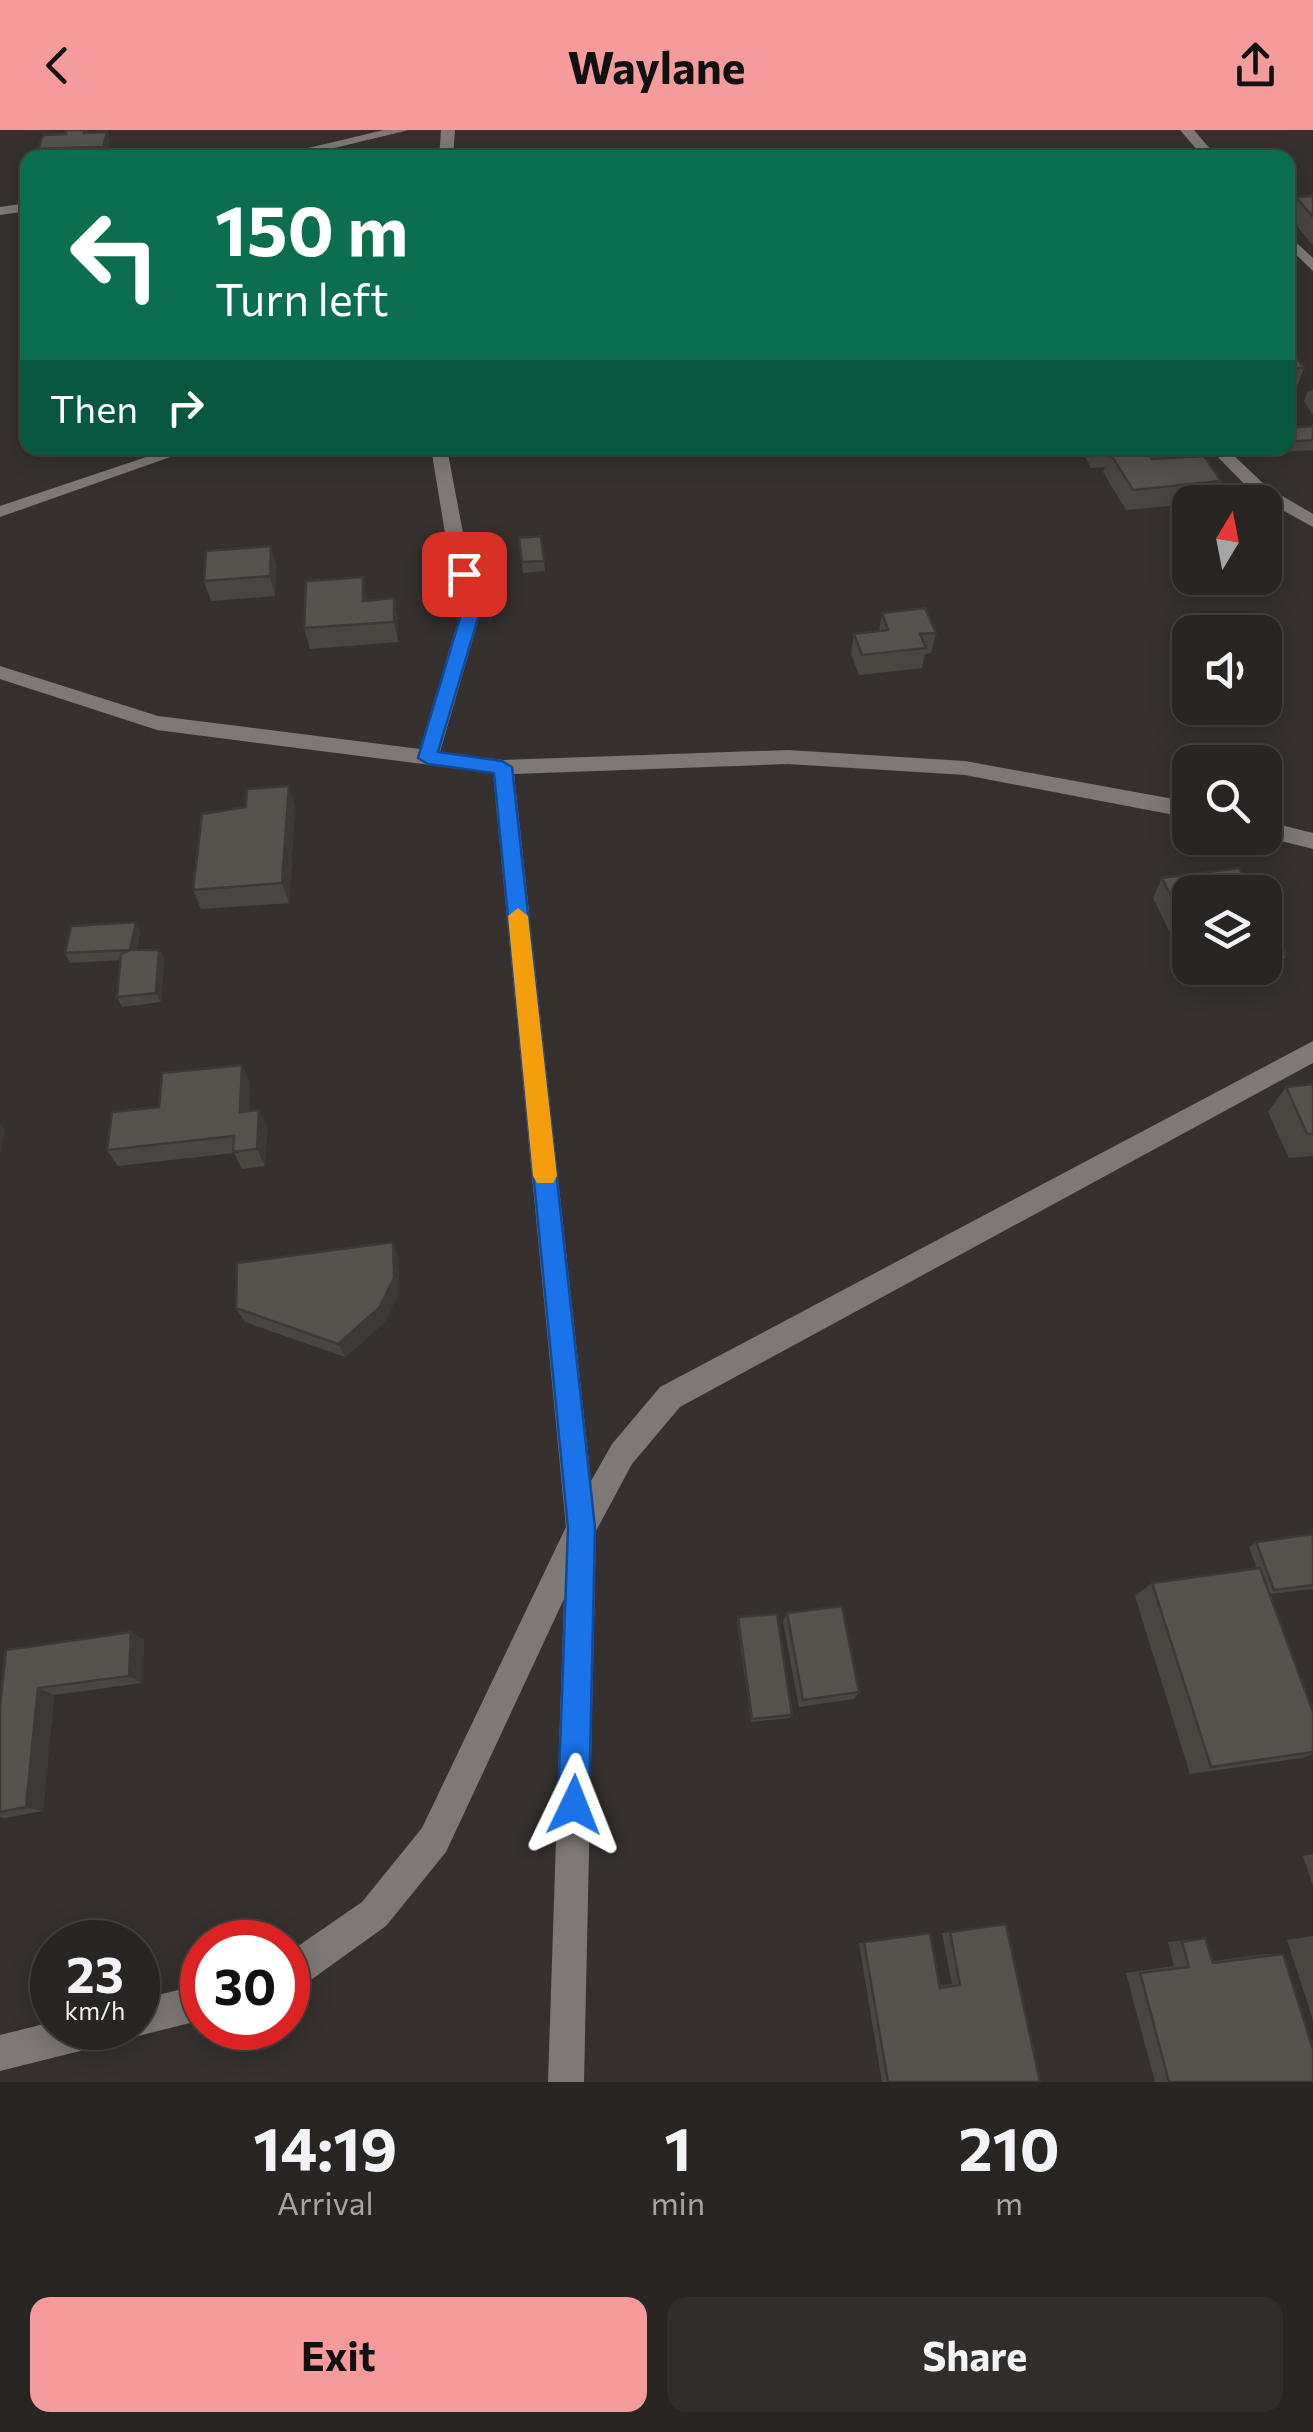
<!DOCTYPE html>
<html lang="en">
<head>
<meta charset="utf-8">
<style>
	body { margin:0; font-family:Commissioner,sans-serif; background:#302d2b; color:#f1f3f6; height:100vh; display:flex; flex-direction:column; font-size:38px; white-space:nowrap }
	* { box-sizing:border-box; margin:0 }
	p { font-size:32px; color:#a5a5a6 }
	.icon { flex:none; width:55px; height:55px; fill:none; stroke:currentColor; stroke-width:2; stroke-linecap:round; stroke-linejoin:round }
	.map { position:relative; height:1952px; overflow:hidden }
	.side { display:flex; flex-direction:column; background:#282523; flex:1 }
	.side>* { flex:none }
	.banner { position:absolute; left:20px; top:20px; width:1275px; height:305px; border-radius:20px; box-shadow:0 5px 25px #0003,0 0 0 2px #444241; background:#0b6e4f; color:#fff; overflow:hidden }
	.needle { width:65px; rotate:10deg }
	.buttons { position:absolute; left:1172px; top:355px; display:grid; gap:20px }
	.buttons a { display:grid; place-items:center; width:110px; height:110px; border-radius:20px; background:#282523; box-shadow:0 5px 25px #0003,0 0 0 2px #444241; font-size:50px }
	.speed { position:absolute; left:30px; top:1790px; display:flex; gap:20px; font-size:50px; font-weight:700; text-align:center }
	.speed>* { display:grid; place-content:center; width:130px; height:130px; border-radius:50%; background:#282523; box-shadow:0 5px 25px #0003,0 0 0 2px #444241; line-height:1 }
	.speed small { font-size:25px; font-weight:400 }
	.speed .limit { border:15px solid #d22; background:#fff; color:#111 }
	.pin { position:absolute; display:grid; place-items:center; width:85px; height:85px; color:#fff; margin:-42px; border-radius:20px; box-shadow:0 5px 15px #0006 }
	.me { position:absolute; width:110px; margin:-55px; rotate:2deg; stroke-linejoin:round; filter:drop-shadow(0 0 8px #0008) }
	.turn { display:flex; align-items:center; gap:35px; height:210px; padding:0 30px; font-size:45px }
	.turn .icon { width:130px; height:130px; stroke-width:2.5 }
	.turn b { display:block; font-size:70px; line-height:85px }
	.then { display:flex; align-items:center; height:95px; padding:0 30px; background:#0003; gap:20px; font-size:38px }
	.eta { display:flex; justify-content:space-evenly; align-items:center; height:170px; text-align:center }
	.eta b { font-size:60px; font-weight:700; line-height:70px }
	.action { display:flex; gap:20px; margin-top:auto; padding:20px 30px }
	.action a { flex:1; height:115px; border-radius:20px; background:#f59b9c; color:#111; font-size:40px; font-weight:700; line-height:115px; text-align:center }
	.action a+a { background:#302d2b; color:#f1f3f6 }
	header { display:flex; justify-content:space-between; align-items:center; height:130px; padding:0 30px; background:#f59b9c; color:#111; font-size:45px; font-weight:700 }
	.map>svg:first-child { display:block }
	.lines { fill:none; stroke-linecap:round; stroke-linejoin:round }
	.street { fill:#7e7876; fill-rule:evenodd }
	.wall { fill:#4a4743 }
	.shaded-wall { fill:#3c3937 }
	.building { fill:#56524e; stroke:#3c3937; stroke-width:2.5 }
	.route { fill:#1a73e8; stroke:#114b97; stroke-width:2.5 }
	.slow { fill:#f59e0b }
</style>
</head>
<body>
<header><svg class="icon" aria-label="back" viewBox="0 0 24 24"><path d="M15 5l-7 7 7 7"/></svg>Waylane<svg class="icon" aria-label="share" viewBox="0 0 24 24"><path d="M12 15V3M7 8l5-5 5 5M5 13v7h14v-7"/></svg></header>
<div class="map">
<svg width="1313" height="1952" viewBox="0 0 1313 1952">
	<rect width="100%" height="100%" fill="#36312f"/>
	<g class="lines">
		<path class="street" d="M384 0H409L293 28H266Z
			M441 0H455L453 28H439Z
			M1180 0H1194L1218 28H1204Z
			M28 73V81L0 85V77Z
			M1288 105 1313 128V141L1288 117Z
			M173 318H196L0 387V376Z
			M431 318H447L479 488 440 622 503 630 788 620 965 631 1190 672V688L965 645 788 634 514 644 591 1351 612 1314 660 1257 1313 911V933L680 1277 632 1334 596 1401 584 1952H548L564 1469 446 1722 386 1796 301 1857 288 1862V1823L362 1772 422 1698 566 1397 493 643 157 600 0 549V536L158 586 420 619 459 488Z
			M1209 318H1226L1267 357 1313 384V397L1255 365Z
			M1265 691 1313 703V719L1265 707Z
			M202 1854V1890L138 1906 125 1901 124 1898H138V1870Z
			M52 1892V1898H118L113 1911 100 1916 0 1941V1905Z"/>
	</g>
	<path class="wall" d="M66 0H87L88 3 110 12 106 26 41 28 38 19 66 4Z
		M1313 66V116L1289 86 1296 67Z
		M1288 215 1304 238 1296 259H1288Z
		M1313 260V285L1304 271 1308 261Z
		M1313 296V320L1267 323 1263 318H1288V298Z
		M1081 318H1199L1202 322 1200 327 1221 351 1214 372H1190V374L1126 380 1103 342 1105 337 1091 338Z
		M541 406 545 441 523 443 519 408Z
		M271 416 276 437 275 466 211 471 204 451Z
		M367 470 398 489V512L310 519 304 498Z
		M882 483 936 503 931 523 925 524 922 538 859 545 851 524 854 504 879 501Z
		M295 676 289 773 201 779 193 760Z
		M1162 748 1190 762V838H1265V784L1287 824 1276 843 1195 854 1153 768Z
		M136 792 140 802 137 820H159L164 829 161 872 122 877 117 867 121 830 70 833 65 823Z
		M250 952 249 981 259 980 267 997 265 1036 242 1039 234 1023 118 1036 107 1020 159 977Z
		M1313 954V1026L1289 1028 1268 982 1286 957Z
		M393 1112 398 1128 399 1163 385 1192 345 1227 245 1192 236 1178Z
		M1313 1404V1459L1270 1464 1313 1582V1624L1302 1628 1190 1644 1135 1466 1152 1453 1257 1439 1249 1417 1256 1412Z
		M787 1483 859 1562 854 1569 799 1577 783 1492Z
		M738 1487 792 1585 790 1588 751 1592 737 1492Z
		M131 1502 144 1510 142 1553 54 1565 43 1681 5 1688 0 1687V1575Z
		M1313 1724V1756L1303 1726Z
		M1006 1794 1040 1952H882L859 1813 930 1803 940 1856 952 1854 942 1803Z
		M1313 1806V1890L1287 1810Z
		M1205 1808 1213 1831 1266 1824H1283L1313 1952H1155L1126 1843 1174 1836 1168 1812Z"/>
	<path class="shaded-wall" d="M107 2 110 12 106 26 103 17Z
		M271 416 276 437 275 466 270 446Z
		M363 447 367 468V491L363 471Z
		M394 468 398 489V512L394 492Z
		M289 656 295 676 289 773 282 753Z
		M136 792 140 802 135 829 130 820Z
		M159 820 164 829 161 872 156 863Z
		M242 935 250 952 248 999 240 982Z
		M259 980 267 997 265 1036 257 1019Z
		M0 993 5 1000 0 1026Z
		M393 1112 398 1128 399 1163 385 1192 345 1227 338 1214Z
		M131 1502 144 1510 142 1553 129 1546Z
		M38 1558 54 1565 43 1681 26 1677Z"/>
	<path class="building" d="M66 0H85L84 3 107 2 103 17 38 19 43 5 66 4Z
		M1313 66V87L1296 67Z
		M1288 215 1304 238 1288 239Z
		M1313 296V310L1288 312V298Z
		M1153 318H1199L1202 322 1157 324Z
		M1145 319 1152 329 1204 326 1221 351 1133 360 1109 322Z
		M541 406 544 431 522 432 519 408Z
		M271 416 270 446 204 451 206 421Z
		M363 447V471L394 468V492L304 498 306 451Z
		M925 478 936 503 920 504 926 518 862 525 854 504 888 500 882 483Z
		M289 656 282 753 193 760 202 684 246 677 247 659Z
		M1239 738 1253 762H1190V804L1162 748Z
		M1265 784 1287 824 1265 827Z
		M136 792 130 820 65 823 71 796Z
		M130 820H159L156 863 117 867 121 824Z
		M242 935 240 982 259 980 257 1019 233 1022 234 1006 107 1020 112 982 159 977 162 943Z
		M1313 954V1004H1307L1286 957Z
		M393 1112 394 1148 379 1178 338 1214 236 1178 237 1133Z
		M1313 1404V1455L1274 1460 1256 1412Z
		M1260 1438 1313 1582V1622L1211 1637 1152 1453Z
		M842 1476 859 1562 803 1570 787 1483Z
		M777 1484 792 1585 752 1589 738 1487Z
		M131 1502 129 1546 38 1558 26 1677 0 1682V1575L6 1520Z
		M1006 1794 1040 1952H888L864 1812 930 1803 940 1858 960 1855 950 1802Z
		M1205 1808 1213 1833 1283 1824 1313 1919V1952H1169L1140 1843 1189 1837 1182 1812Z"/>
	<path class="route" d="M464 439 473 444 478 488 438 622 502 631 512 637 595 1398 589 1675 584 1686 574 1691 563 1686 558 1675 568 1398 494 643 428 634 418 628 460 488 456 444Z"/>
	<path class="slow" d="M518 778 528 786 557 1046 553 1053H537L533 1046 508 786Z"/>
</svg>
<div class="buttons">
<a><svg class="needle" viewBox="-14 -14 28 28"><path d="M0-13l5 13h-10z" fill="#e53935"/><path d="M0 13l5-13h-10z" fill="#a5a5a6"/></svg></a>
<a><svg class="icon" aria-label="sound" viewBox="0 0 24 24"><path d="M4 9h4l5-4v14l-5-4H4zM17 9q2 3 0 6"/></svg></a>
<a><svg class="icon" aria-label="search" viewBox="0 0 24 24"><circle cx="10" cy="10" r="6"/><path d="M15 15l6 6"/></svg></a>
<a><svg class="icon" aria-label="layers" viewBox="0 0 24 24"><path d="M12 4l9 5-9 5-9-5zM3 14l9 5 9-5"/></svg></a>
</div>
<div class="speed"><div>23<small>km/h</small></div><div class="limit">30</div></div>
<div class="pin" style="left:464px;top:444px;background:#d93025"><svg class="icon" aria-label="arrive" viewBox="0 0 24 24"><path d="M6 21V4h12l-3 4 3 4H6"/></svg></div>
<svg class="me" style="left:574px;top:1675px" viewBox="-20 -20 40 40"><path d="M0-17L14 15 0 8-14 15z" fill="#1a73e8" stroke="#fff" stroke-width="4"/></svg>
<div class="banner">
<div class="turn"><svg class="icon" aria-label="left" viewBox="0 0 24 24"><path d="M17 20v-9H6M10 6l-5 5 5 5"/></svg><div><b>150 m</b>Turn left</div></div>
<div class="then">Then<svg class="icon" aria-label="right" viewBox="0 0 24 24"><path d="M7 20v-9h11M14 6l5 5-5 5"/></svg></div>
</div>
</div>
<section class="side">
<div class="eta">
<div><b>14:19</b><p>Arrival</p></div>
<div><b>1</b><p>min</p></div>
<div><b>210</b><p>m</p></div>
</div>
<div class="action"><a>Exit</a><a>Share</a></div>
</section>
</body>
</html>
